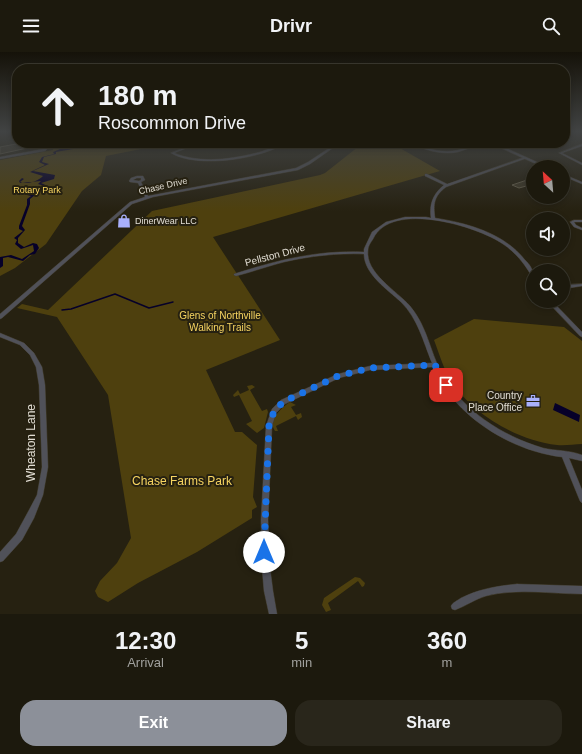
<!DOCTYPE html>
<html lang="en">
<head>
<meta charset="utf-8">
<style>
	body { margin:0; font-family:Arial,sans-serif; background:#29261b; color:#f1f3f6; height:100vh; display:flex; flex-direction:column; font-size:15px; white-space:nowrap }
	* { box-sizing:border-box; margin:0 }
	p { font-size:13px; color:#a0a09d }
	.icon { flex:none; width:22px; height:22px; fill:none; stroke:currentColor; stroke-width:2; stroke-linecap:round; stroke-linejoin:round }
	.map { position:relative; height:562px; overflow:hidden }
	.panel { display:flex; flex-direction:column; background:#1c190d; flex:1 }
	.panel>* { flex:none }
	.guide { position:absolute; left:12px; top:12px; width:558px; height:84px; border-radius:16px; box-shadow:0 2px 6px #0003,0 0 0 1px #3a382e; background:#1c190d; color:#f1f3f6; overflow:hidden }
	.needle { width:26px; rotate:334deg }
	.fabs { position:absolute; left:526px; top:108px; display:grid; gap:8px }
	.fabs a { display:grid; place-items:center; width:44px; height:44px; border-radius:50%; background:#1c190d; box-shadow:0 2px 6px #0003,0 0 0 1px #3a382e; font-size:20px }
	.pin { position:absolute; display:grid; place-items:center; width:34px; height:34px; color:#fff; margin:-17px; border-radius:8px; box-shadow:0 2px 6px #0006 }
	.me { position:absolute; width:44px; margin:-22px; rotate:0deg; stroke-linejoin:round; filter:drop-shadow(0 0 3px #0008) }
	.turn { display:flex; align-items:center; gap:14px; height:84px; padding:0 20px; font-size:18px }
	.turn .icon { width:52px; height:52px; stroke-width:2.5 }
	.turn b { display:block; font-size:28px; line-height:34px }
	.eta { display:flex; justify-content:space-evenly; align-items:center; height:68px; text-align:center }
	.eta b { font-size:24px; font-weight:600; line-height:28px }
	.cta { display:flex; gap:8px; margin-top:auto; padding:8px 20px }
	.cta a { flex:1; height:46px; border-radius:16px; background:#8c9099; color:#fff; font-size:16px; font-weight:600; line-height:46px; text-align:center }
	.cta a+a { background:#29261b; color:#f1f3f6 }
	header { display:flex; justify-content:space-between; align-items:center; height:52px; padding:0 20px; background:#1c190d; font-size:18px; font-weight:600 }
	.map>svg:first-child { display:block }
	.green { fill:#4e400e }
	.water { fill:#060029 }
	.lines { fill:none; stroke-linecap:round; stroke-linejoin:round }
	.stream-far1 { stroke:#060029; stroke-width:1 }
	.stream { stroke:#060029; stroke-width:1.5 }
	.building { fill:#3b3626; stroke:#605b49 }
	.minor-casing { stroke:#403b2c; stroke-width:1 }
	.tertiary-casing { stroke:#403b2c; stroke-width:1 }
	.minor { fill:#505159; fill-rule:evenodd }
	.tertiary { fill:#505159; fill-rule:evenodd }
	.route { stroke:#1a73e8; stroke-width:7; stroke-dasharray:0 12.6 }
	.labels { text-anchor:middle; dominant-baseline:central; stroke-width:4; stroke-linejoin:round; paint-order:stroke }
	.far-street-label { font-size:9px; fill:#e1ddd3; stroke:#262111 }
	.far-park-label { font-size:9px; fill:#f7d561; stroke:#262111 }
	.far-poi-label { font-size:9px; fill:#e1ddd3; stroke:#262111; text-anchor:start }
	.street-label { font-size:10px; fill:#e1ddd3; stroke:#262111 }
	.park-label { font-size:10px; fill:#f7d561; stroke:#262111 }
	.poi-label { font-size:10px; fill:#e1ddd3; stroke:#262111; text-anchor:end }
	.near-street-label { font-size:12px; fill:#e1ddd3; stroke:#262111 }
	.near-park-label { font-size:12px; fill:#f7d561; stroke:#262111 }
</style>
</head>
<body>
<header><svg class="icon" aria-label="menu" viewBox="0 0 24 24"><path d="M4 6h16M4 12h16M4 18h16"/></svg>Drivr<svg class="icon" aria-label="search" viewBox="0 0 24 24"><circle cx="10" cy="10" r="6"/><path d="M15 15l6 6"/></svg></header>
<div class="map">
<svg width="582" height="562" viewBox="0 0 582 562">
	<rect width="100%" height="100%" fill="#262111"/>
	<path class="green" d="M51 91H149L151 95 106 104 101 123 82 139 46 192 15 216 0 224V108L53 98Z
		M363 91H391L440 119 213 185 280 288 206 318 235 380H242L257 393 253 445 257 455 252 458V466L197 500 138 531 108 550 98 545 95 539 100 529 117 511 131 486 108 343 57 265 17 256 22 252 48 258 152 159 320 123 325 121Z
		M474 267 564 275 582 289V392C574 392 565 394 557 393 518 389 472 362 450 328 443 315 439 301 434 288Z
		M252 333 255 335 250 338 262 359 267 357 268 360 264 376 257 381 246 372 252 369 239 343 234 345 233 343 238 338 240 342 249 338 247 334Z
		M290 350 296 353 291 355 296 363 301 361 302 365 298 368 296 364 276 374 278 379H275C267 369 282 355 290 350Z
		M355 525 360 526 365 531 364 534 362 535 358 529 328 551 331 558 326 560 322 553 324 546Z"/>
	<path class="water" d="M83 91 76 93 73 97 56 100V102L44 105 42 110 49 112 33 119 55 123 54 127 41 131 50 135 44 138 29 140 31 142 35 143 30 147V152L22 174 25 178 18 186V191L24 195 33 191 37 192 39 196 35 202 30 203 23 209 8 205 3 206V214L0 216V205L11 203 22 207 34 199 33 193 21 197 15 192 17 188 14 186 23 179 19 177V174L27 153V147L31 144 27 143 28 139 48 135 38 132 41 129 20 131 19 129 22 126 24 127 20 130C27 133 38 129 43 124L30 120 45 113 39 110 42 105 54 102 53 100 60 97 72 96 75 93Z
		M555 351 580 363 579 370 553 358Z"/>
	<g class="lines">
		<path class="stream-far1" d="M52 91 53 96"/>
		<path class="stream" d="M62 258 71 257 115 242 149 256 173 250"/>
	</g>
	<path class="building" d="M21 91H41V93L0 102V95Z
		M530 127 533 128V134L530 133 519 136 512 133Z"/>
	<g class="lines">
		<g class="minor-casing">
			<path id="minor" d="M46 91H48V96L45 99 0 107V105L43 97 46 96Z
				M197 91H200L174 101C201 112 233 107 260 100 267 98 280 91 286 91 261 107 197 117 171 101Z
				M337 91H340L310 112 298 118 153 145 132 152 2 266 0 267V262L130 150 145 145 138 131 130 130 129 129 131 126 137 124H143L145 128 141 130 148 144 296 116 308 110ZM137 126H141V128L139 129 133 128Z
				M412 91C417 91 422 94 427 96 440 100 454 101 467 95L458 91H462L469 94 473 91H476L472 94 484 91H488C483 93 476 94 470 96 466 97 462 99 458 100 443 103 425 99 412 91Z
				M582 92V94L562 101 582 111V113L559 101Z
				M525 105 527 106 446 135C434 144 433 152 435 166 467 171 504 181 525 208 530 213 533 217 533 223H531C524 211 515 200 503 192 477 174 391 148 373 187 371 190 368 194 368 198 365 221 397 239 410 254 427 274 430 299 441 320 462 358 502 384 543 396 556 399 569 398 582 403V409L569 406 582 438V451L580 449 562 405C511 399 454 364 433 315L370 318 339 326 285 352 276 361 272 374 268 468 270 516 273 539 277 562H269L264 539 262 516 261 468 266 374 272 357 281 348 338 322 370 314 432 311C423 289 418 267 401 250 388 238 364 222 364 202 337 201 310 204 284 210 268 214 252 220 236 224L234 223V222C278 208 317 198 364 200V197L372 180 386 170 405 165H426L431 166C429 152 433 142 444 133L425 124V122H427L447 132Z
				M574 168H582V170H574L576 173 582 176V178L574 175 570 170Z
				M582 232V234L563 237V233Z
				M547 249H552L582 280V285L580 284Z
				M0 281 24 291 34 301 42 315 45 333 48 415 43 443 34 466 22 488 3 509 0 510V500L16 482 28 460 37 443 42 415 39 333 36 315 30 303 20 293 0 285Z
				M517 532 582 534V542C551 542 517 536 486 544 475 547 466 554 455 558L452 557 451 554C453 550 457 549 461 546 479 537 497 534 517 532Z"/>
		</g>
		<g class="tertiary-casing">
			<path id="tertiary" d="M490 91H495L548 115H543Z
				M563 122 582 130V132L563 124Z"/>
		</g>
		<use href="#minor" class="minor"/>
		<use href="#tertiary" class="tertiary"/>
	</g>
	<linearGradient id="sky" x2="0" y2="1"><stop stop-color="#151209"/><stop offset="0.5" stop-color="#414343"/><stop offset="1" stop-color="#414343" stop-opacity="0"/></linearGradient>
	<rect width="582" height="159" fill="url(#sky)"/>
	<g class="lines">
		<path class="route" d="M264 500 269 374 274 359 283 350 338 324 370 316 435 313 446 333"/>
	</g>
	<defs>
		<g id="shop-bare" transform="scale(1.08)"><path d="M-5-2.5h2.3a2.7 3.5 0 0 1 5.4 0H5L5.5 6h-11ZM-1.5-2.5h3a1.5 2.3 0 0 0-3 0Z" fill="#a9b0fc" stroke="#262111" stroke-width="2.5" paint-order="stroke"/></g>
		<g id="office-bare" transform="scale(1.08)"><path d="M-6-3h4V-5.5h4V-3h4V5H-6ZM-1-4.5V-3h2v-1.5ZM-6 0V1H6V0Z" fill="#a9b0fc" stroke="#262111" stroke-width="2.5" paint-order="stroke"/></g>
	</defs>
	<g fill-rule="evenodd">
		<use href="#shop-bare" x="124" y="169"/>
		<use href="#office-bare" x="533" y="349"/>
	</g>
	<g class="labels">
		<g class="far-street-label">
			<text transform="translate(163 134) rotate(-13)">Chase Drive</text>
		</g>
		<g class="far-park-label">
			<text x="37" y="138">Rotary Park</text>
		</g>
		<g class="far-poi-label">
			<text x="135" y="169">DinerWear LLC</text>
		</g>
		<g class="street-label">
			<text transform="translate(275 203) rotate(-15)">Pellston Drive</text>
		</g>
		<g class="park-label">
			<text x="220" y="263">Glens of Northville<tspan x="220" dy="12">Walking Trails</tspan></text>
		</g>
		<g class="poi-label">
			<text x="522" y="343">Country<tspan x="522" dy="12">Place Office</tspan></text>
		</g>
		<g class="near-street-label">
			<text transform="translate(31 391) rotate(-90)">Wheaton Lane</text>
		</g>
		<g class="near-park-label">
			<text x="182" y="429">Chase Farms Park</text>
		</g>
	</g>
</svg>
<div class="fabs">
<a><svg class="needle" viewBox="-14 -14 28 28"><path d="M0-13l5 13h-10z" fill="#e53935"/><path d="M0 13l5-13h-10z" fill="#a0a09d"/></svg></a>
<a><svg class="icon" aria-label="sound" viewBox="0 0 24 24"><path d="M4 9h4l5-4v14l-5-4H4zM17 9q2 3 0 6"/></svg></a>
<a><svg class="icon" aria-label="search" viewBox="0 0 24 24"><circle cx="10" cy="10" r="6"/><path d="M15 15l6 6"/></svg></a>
</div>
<div class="pin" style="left:446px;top:333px;background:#d93025"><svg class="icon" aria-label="arrive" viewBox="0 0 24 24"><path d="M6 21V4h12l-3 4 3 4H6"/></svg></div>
<svg class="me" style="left:264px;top:500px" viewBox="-20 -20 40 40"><circle r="19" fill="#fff"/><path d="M0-13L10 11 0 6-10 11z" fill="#1a73e8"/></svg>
<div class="guide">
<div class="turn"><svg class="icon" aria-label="ahead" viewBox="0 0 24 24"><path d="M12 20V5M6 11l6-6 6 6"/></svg><div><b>180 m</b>Roscommon Drive</div></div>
</div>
</div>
<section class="panel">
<div class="eta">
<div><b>12:30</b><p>Arrival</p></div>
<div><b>5</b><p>min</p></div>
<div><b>360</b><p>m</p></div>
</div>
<div class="cta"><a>Exit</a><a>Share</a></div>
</section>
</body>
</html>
